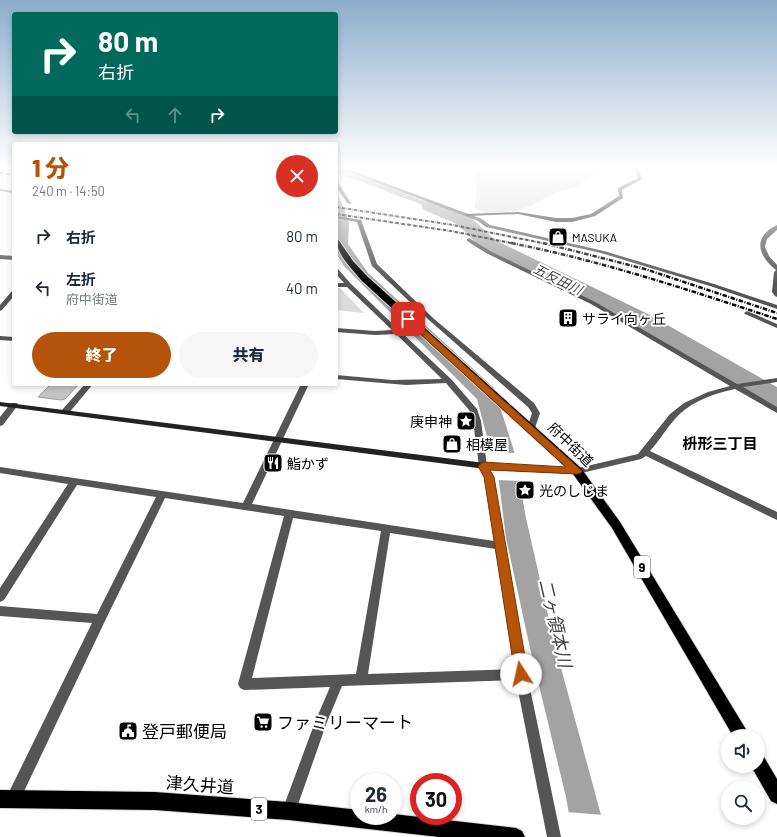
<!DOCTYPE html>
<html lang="ja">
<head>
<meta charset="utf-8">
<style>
	body { margin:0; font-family:Barlow,"Noto Sans JP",sans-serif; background:#f6f6f7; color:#1f2937; height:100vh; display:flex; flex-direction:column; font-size:15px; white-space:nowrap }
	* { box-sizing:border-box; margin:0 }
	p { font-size:13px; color:#747a83 }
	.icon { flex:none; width:22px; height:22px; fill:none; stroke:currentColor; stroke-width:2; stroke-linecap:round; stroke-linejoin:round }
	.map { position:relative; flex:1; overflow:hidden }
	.panel { position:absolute; left:12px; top:142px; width:326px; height:244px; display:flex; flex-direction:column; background:#fff; border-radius:4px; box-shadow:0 2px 6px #0003 }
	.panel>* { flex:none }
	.banner { position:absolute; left:12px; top:12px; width:326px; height:122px; border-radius:4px; box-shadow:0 2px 6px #0003; background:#00695c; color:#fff; overflow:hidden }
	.controls { position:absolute; left:721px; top:729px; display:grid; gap:8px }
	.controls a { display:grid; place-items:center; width:44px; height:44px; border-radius:50%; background:#fff; box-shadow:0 2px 6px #0003; font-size:20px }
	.speed { position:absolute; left:350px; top:773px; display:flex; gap:8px; font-size:20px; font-weight:700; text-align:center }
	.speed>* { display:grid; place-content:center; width:52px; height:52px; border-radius:50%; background:#fff; box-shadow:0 2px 6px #0003; line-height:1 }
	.speed small { font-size:10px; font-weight:400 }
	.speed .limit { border:6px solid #d22; background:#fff; color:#111 }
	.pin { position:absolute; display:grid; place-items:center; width:34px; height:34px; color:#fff; margin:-17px; border-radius:8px; box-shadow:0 2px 6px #0006 }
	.me { position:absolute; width:44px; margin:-22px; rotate:350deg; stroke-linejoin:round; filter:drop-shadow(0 0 3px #0008) }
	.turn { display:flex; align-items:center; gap:14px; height:84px; padding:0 20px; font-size:18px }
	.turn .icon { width:52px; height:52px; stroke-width:2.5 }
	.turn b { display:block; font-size:28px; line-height:34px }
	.lanes { display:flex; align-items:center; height:38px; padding:0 20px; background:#0003; justify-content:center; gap:20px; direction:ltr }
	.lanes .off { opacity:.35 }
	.round { display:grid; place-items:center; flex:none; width:42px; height:42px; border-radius:21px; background:#f6f6f7 }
	.overview { display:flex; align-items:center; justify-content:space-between; height:68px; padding:0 20px }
	h1 { font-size:24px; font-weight:800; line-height:30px; color:#b45309 }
	.cta { display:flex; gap:8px; margin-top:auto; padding:8px 20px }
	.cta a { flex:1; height:46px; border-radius:24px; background:#b45309; color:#fff; font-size:16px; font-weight:800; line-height:46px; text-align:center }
	.cta a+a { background:#f6f6f7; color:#1f2937 }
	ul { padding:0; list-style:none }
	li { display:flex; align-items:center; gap:12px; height:52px; padding:0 20px }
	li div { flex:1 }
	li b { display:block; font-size:15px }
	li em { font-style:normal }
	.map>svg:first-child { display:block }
	.green { fill:#dcdcdc }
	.water { fill:#a3a3a3 }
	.pier { fill:#fff }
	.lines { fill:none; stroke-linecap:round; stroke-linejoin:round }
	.canal { fill:#a3a3a3; fill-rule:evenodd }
	.river { fill:#a3a3a3; fill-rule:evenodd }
	.building { fill:#c4c4c4; stroke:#999 }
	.primary-casing { stroke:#dbdbdb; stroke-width:2 }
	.street { fill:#555; fill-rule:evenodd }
	.secondary { fill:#222; fill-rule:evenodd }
	.primary { fill:#000; fill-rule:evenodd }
	.rail-far1 { stroke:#000; stroke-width:2; stroke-dasharray:3.5 1 0.5 1; stroke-linecap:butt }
	.rail { stroke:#000; stroke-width:2.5; stroke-dasharray:4.5 1.5 1 1.5; stroke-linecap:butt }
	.route { fill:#b45309; stroke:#753606 }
	.labels { text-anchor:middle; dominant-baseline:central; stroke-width:4; stroke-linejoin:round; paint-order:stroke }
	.far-poi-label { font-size:12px; fill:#000; stroke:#fff; text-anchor:start }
	.far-water-label { font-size:13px; font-style:italic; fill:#444; stroke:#fff }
	.shield { fill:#fff; stroke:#4c4c4c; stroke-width:1 }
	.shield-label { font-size:13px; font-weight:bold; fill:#000 }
	.poi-label { font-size:14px; fill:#000; stroke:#fff; text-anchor:start }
	.street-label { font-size:14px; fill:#000; stroke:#fff }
	.neighbourhood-label { font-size:15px; font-weight:bold; fill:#000; stroke:#fff }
	.near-poi-label { font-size:17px; fill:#000; stroke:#fff; text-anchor:start }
	.near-street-label { font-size:17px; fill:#000; stroke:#fff }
	.near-water-label { font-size:18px; font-style:italic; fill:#444; stroke:#fff }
</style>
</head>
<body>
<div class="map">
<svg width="777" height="837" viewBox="0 0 777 837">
	<rect width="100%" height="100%" fill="#fff"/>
	<path class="green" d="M472 166H633L605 169 576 187 556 192 531 206 516 211 486 213 474 208C477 192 479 180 472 166Z
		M336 288H340L364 313 336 310Z"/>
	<path class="water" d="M336 167 470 219 477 224 459 222 454 217 336 172Z
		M336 193 343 206 349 223 348 244 368 273 494 388 514 451 526 518 555 646 607 837H573L566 797 530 648 506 538 499 482 477 399 344 266 336 253Z"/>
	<path class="pier" d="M490 452 516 453 521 481 496 480Z
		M567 812 603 815 609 837H571Z"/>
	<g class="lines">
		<path class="canal" d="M509 251 513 252 517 259 515 262H507L503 255 505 252Z"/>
		<path class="river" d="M430 201 469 216 495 240 648 314 777 387V408L767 405 632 324 481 248 457 224 424 210 421 206 424 202Z"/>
	</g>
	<path class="building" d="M51 384H79L65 399 61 400 38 397Z"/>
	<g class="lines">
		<g class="primary-casing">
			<path id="primary" d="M336 238 338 239 353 261 368 277 581 468 620 522 750 736H733L612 528 573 474 362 281C352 269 336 254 336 238Z
				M758 755 764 757 777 779V804L771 801 751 766H758Z
				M0 790 155 792 289 802 359 810V816H393V814L516 828 522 831 525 837H439L289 820 155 810 0 808Z"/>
		</g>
		<path class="street" d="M336 166H339L482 219 490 225 604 251 714 284 777 305V309L710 286 601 253 486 227 478 221 336 167Z
			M336 181 338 182 351 203V204L347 203 336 186Z
			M0 189 14 191V193L0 191Z
			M336 216 361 220 377 264 433 318 534 403 540 413 534 431 531 432 527 429 532 413 528 407 429 320 372 266 357 222 336 218Z
			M777 225V230L767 239 765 247 769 256 777 265V297L775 296 772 292 774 272 776 270C758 256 752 237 777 225Z
			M469 238 490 251 595 302 737 384 777 378V382L743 387 777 407V413L735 389C713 394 691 401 675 419 666 429 659 441 650 451L777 512V520L646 456 641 459 577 474 574 473 573 471 574 469 638 454 670 414 684 403 708 392 730 386 591 304 486 253 467 241V239Z
			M0 255 14 256V260L0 259Z
			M336 268 338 269 351 284 399 330 401 331 402 333 451 379 477 409 481 421 487 466 493 477 527 674 561 837H547L516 680 342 686 327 722 294 816 289 818 284 816 282 811 315 722 330 687 244 690 240 688 238 684 284 516 165 498 104 623 18 804 13 806 8 804 6 799 8 794 92 623 0 616V606L97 614 156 497 77 485 4 600 0 602V588L68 484 0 473V467L243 503 301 384H309L252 504 494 541 485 477 479 466 473 421 469 410 446 383 406 385 336 379V375L392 380 442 379 396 334 375 335 336 332V328L375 331 392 330 347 287H336V283H344L336 274ZM293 518 381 531 356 674 252 678ZM390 533 496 549 514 669 368 674Z
			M14 290V296L2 310 0 311V305L12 291Z
			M747 311 777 324V328L745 314 744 313Z
			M0 336 14 337V341L0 340Z
			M85 384H93L68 414H62L61 412 62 410Z
			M11 403H17L18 405 3 425 0 426V417Z"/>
		<path class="secondary" d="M636 166H640L638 168 642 179 622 190 623 198 595 216 572 222H556L518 214 467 216 465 215 467 214 518 212 556 218H572L591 214 619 196 618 188 638 178 634 168Z
			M0 402 493 464 577 468 580 469 581 471 580 473 577 474 493 470 0 406Z"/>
		<use href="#primary" class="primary"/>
		<path class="rail-far1" d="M9 166H14
			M0 173 14 175
			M336 207 453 225 547 244
			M336 214 451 231 516 244"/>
		<path class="rail" d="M511 243C602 261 689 290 777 319
			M543 243 645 269 777 313"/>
	</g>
	<linearGradient id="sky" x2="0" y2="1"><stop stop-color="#8cadcc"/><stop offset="0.59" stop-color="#fff"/><stop offset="1" stop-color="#fff" stop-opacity="0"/></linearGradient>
	<rect width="777" height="283" fill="url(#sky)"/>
	<path class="route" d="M408 316 411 317 582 471 581 473 577 474 490 470 494 477 528 674 526 679 521 681 517 679 515 674 484 477 478 466 483 462 566 467 405 320 404 319Z"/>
	<defs>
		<g id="shop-square" transform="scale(1)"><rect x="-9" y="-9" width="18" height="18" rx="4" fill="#000" stroke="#fff"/><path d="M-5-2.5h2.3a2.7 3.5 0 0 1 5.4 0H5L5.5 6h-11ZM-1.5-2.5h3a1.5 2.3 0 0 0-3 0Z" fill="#fff"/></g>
		<g id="building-square" transform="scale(1)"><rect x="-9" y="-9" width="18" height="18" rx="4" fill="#000" stroke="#fff"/><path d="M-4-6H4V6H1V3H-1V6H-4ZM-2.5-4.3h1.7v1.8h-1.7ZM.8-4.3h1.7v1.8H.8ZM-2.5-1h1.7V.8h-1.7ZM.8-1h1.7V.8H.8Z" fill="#fff"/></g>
		<g id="sight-square" transform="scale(1)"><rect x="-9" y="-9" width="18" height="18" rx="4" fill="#000" stroke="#fff"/><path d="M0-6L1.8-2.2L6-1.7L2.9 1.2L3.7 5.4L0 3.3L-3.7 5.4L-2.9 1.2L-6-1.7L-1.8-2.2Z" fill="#fff"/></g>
		<g id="restaurant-square" transform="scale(1)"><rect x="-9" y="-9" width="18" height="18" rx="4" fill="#000" stroke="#fff"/><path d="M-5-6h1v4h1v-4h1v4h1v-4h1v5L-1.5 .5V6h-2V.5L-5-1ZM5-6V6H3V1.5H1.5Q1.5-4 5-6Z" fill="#fff"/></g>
		<g id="supermarket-square" transform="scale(1)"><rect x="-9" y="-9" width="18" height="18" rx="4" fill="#000" stroke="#fff"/><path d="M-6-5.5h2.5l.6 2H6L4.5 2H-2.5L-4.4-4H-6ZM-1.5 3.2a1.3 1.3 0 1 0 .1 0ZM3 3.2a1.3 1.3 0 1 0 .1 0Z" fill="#fff"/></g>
		<g id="civic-square" transform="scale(1)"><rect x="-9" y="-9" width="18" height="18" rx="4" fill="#000" stroke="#fff"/><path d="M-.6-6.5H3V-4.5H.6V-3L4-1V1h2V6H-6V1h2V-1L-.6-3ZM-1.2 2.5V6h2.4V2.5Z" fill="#fff"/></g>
	</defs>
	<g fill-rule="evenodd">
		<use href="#shop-square" x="558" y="237"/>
		<use href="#building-square" x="568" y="318"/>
		<use href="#sight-square" x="466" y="421"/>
		<use href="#shop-square" x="452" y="444"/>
		<use href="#restaurant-square" x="273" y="463"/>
		<use href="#sight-square" x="525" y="490"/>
		<use href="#supermarket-square" x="263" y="722"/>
		<use href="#civic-square" x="128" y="731"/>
	</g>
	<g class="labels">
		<g class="far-poi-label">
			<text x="572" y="237">MASUKA</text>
		</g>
		<g class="far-water-label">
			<text transform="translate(558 279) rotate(26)">五反田川</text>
		</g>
		<g class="shield">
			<rect x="634" y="556" width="16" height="22" rx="3"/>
			<rect x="251" y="798" width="16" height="22" rx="3"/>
		</g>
		<g class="shield-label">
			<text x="642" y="567">9</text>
			<text x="259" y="809">3</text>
		</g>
		<g class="poi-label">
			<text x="582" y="318">サライ向ヶ丘</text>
			<text x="452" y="421" text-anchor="end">庚申神</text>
			<text x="466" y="444">相模屋</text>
			<text x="287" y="463">鮨かず</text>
			<text x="539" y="490">光のしじま</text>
		</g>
		<g class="street-label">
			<text transform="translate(571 444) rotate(44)">府中街道</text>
		</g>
		<g class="neighbourhood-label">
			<text x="720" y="443">枡形三丁目</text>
		</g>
		<g class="near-poi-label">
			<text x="277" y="722">ファミリーマート</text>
			<text x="142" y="731">登戸郵便局</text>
		</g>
		<g class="near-street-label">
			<text transform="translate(200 784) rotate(4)">津久井道</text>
		</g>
		<g class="near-water-label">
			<text transform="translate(556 623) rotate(77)">二ヶ領本川</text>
		</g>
	</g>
</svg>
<div class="controls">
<a><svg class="icon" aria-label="sound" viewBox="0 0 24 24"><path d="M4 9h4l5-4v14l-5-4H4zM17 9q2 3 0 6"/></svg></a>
<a><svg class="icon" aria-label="search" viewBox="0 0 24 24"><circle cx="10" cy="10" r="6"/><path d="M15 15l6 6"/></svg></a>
</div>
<div class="speed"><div>26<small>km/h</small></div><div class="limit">30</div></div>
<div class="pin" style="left:408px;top:319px;background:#d93025"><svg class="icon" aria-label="arrive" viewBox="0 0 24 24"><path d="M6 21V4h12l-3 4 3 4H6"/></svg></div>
<svg class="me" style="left:521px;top:674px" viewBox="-20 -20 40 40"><circle r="19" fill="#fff"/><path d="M0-13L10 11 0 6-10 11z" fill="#b45309"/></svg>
<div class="banner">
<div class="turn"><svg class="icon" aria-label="right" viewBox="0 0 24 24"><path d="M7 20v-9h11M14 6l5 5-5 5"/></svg><div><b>80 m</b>右折</div></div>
<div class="lanes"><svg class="icon off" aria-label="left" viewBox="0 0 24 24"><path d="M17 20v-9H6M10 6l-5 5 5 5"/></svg><svg class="icon off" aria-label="ahead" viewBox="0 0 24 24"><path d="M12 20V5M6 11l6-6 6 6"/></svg><svg class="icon" aria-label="right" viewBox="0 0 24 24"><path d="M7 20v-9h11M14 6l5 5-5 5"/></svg></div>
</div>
<section class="panel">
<div class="overview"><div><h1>1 分</h1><p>240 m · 14:50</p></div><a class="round" style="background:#d93025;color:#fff"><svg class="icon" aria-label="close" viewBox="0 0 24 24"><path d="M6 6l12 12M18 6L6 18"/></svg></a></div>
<ul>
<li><svg class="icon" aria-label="right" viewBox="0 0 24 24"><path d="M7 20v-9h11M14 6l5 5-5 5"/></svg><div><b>右折</b></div><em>80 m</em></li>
<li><svg class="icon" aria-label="left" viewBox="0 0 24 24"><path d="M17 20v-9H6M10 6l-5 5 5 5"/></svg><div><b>左折</b><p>府中街道</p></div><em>40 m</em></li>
</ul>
<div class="cta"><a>終了</a><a>共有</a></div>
</section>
</div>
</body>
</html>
